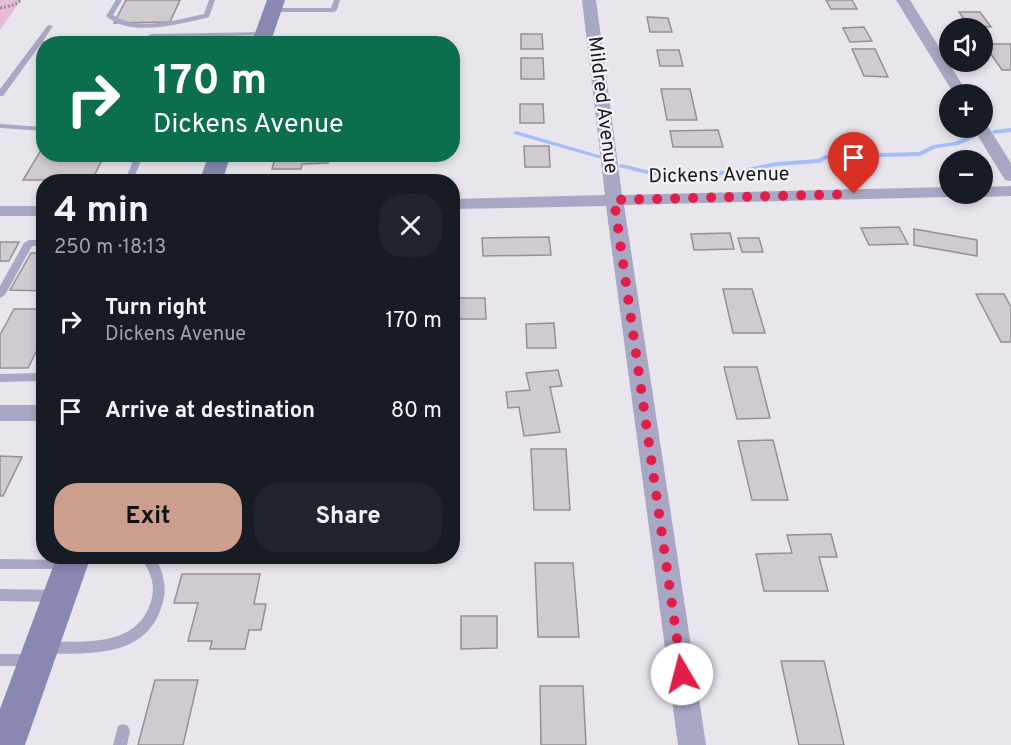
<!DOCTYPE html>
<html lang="en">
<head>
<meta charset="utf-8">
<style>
	body { margin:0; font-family:Overpass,sans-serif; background:#20242c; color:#f1f3f6; height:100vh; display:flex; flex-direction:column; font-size:22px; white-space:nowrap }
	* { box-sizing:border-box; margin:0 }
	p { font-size:20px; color:#9ea1a6 }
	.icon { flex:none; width:33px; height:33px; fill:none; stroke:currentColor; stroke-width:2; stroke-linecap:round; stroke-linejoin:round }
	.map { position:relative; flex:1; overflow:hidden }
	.sheet { position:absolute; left:36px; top:174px; width:424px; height:390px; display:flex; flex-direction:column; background:#171b24; border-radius:24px; box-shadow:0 3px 9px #0003 }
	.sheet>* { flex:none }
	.hud { position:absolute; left:36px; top:36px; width:424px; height:126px; border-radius:24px; box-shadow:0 3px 9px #0003; background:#0b6e4f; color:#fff; overflow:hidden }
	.controls { position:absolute; left:939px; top:18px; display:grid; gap:12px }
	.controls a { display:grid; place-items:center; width:54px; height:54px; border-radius:50%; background:#171b24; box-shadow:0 3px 9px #0003; font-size:30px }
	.pin { position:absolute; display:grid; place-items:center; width:51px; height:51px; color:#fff; margin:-62px -26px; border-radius:50% 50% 50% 0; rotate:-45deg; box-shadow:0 0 6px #0007 }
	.pin .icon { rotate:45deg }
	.me { position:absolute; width:66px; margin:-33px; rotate:352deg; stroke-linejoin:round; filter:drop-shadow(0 0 4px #0008) }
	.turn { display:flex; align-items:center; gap:21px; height:126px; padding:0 18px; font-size:27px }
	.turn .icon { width:78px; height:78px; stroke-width:2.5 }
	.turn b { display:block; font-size:42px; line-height:51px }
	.round { display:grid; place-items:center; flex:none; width:63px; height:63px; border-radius:24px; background:#20242c }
	.overview { display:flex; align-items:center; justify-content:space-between; height:102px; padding:0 18px }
	h1 { font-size:36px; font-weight:700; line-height:45px }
	.primary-button { display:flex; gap:12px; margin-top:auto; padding:12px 18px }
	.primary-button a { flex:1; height:69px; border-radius:24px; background:#cb9e8e; color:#111; font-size:24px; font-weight:700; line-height:69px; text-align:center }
	.primary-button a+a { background:#20242c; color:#f1f3f6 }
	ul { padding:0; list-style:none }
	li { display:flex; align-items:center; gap:18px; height:90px; padding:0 18px }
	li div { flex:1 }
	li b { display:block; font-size:22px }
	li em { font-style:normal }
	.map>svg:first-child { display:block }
	.green { fill:#e7bbd5 }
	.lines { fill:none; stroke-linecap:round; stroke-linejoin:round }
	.stream { fill:#a5bdfb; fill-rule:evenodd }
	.building { fill:#d1cad1; stroke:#968f96; stroke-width:1.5 }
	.path { stroke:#939196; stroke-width:3; stroke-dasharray:2 2; stroke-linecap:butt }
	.lane { fill:#a8a7c4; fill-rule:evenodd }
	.street { fill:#a8a7c4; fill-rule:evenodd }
	.secondary { fill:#8988b2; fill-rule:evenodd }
	.route { stroke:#e11d48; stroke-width:10; stroke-dasharray:0 18 }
	.labels { text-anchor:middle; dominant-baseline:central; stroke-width:4.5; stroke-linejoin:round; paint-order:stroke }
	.street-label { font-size:20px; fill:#1a191c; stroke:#f6f2fb }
</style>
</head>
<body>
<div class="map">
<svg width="1011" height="745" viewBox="0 0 1011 745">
	<rect width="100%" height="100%" fill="#e9e5ed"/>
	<path class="green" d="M0 0H21L0 30Z"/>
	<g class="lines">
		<path class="stream" d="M1011 128V132L994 134 991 132 994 130Z
			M516 131 602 156 603 157 602 158H598L514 134 513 133Z
			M974 134 976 135V137L958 145 936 148 920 156 882 157 867 160 826 159 820 163 776 166 742 173 692 178 651 175 619 167 618 166 621 164 651 171 692 174 742 169 776 162 818 159 825 155 867 156 882 153 919 152 933 145 955 142Z"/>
	</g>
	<path class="building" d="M126 0H180L170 22 114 23Z
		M826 0H852L857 9H831Z
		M959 12H980L991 27 969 26Z
		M647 17 668 18 672 32H650Z
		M864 27 872 41 850 42 843 28Z
		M521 34H542L543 49H521Z
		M984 44H1011V70H1002Z
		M852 49H875L888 77 864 76Z
		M657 50H679L683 66H660Z
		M521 58H543L544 79H521Z
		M661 89H690L697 120H667Z
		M520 104H543L544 123H520Z
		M718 130 723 147H673L670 131Z
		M44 145V154H105L92 180H23Z
		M524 146H549L550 167H525Z
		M276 154H330L328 163 302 164 301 169H272Z
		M899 227 908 244 869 245 861 228Z
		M914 229 977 240V256L914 245Z
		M730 233 734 249 694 250 691 234Z
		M549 237 551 255 483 256 482 238Z
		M738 238H759L763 252H742Z
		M0 242H19L9 261H0Z
		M31 253H44V291L10 290Z
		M723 289H752L765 333H733Z
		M976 294H1004L1011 307V342H1001Z
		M458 298H485L486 319H458Z
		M14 309H44V336L28 368H0V335Z
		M554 323 556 348H527L526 324Z
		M724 367H757L770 418 737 419Z
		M558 370 562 386 550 387 560 432 524 436 519 407 508 408 506 392 530 390 526 373Z
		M773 440 788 500H752L738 441Z
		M531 449H566L570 510H534Z
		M0 456 22 457 3 496H0Z
		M831 534 837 557H819L828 591H764L756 554 792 553 787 535Z
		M535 563H573L579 637H538Z
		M182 574H260L254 604H266L261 630H249L245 649H210L212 641H188L198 603H174Z
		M461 616H497V648L461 649Z
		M781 661H824L844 745H799Z
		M155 680H198L183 745H138Z
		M540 686H583L586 745H541Z"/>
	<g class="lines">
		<path class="path" d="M0 8 14 5 21 0"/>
		<path class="lane" d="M116 0H122L113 15C138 32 176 20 204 14L209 0H215L209 17C180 24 130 38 106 16Z
			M334 0H340L337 10 334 12H272L269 10 272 8H331Z
			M48 25 53 26 43 41 112 42 115 44H44V45H40L3 96H0V89Z
			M264 32 268 34 266 35 152 38 143 44H134L151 34Z
			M258 40 315 42 318 44H258Z
			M0 124 44 127V131L0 128Z
			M136 154H144L132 182H124Z
			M29 240H44V246H32L5 295 0 298V286L24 243Z
			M44 371V379L39 381 0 382V374L38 373Z
			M72 556H247V557L245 561 241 562 158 563C166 580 167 594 160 611 142 658 89 653 47 654L42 652 40 648 42 644 47 642C83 641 133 647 149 607 156 591 153 576 144 563L73 562 74 564 72 568 68 569H0V559L72 560Z
			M0 589 57 590 62 592 63 596 62 600 57 602 0 601Z
			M0 654H33L38 656 40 660 38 664 33 666H0Z
			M123 724 128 726 130 731 127 745H113L118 726Z"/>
		<path class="street" d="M582 0H596L622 195 950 187V194H958L950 197 624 205 706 745H678L606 206 453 209V199L605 195Z
			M896 0H910L968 94H954Z
			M982 124 987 125 1011 163V181L1005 180 973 128H982Z
			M1011 186V196L982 197 974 194H982V187Z
			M0 206H44V216H0Z
			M0 405H44V421H0Z"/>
		<path class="secondary" d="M267 0H285L270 44H251Z
			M209 154H231L222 182H199Z
			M57 556H91L25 745H0V709Z"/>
	</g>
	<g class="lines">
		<path class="route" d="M682 674 614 200 854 194"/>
	</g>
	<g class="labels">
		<g class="street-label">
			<text transform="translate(602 105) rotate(83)">Mildred Avenue</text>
			<text transform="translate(719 176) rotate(-1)">Dickens Avenue</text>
		</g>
	</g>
</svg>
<div class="controls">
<a><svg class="icon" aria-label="sound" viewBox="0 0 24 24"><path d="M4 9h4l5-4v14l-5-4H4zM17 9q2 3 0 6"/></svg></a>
<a>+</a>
<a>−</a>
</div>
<div class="pin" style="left:854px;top:194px;background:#d93025"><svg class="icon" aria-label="arrive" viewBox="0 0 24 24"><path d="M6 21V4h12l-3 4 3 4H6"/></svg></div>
<svg class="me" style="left:682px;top:674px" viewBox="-20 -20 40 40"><circle r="19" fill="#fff"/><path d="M0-13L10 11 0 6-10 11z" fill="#e11d48"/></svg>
<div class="hud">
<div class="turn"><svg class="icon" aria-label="right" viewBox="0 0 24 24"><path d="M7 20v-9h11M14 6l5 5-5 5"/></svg><div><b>170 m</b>Dickens Avenue</div></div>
</div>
<section class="sheet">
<div class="overview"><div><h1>4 min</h1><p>250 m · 18:13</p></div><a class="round"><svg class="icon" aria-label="close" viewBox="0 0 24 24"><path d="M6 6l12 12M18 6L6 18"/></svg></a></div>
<ul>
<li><svg class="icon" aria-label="right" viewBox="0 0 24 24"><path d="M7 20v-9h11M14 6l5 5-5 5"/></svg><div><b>Turn right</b><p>Dickens Avenue</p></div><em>170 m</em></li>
<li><svg class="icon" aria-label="arrive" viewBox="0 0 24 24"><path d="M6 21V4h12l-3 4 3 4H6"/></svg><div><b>Arrive at destination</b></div><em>80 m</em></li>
</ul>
<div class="primary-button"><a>Exit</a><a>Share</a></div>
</section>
</div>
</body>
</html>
